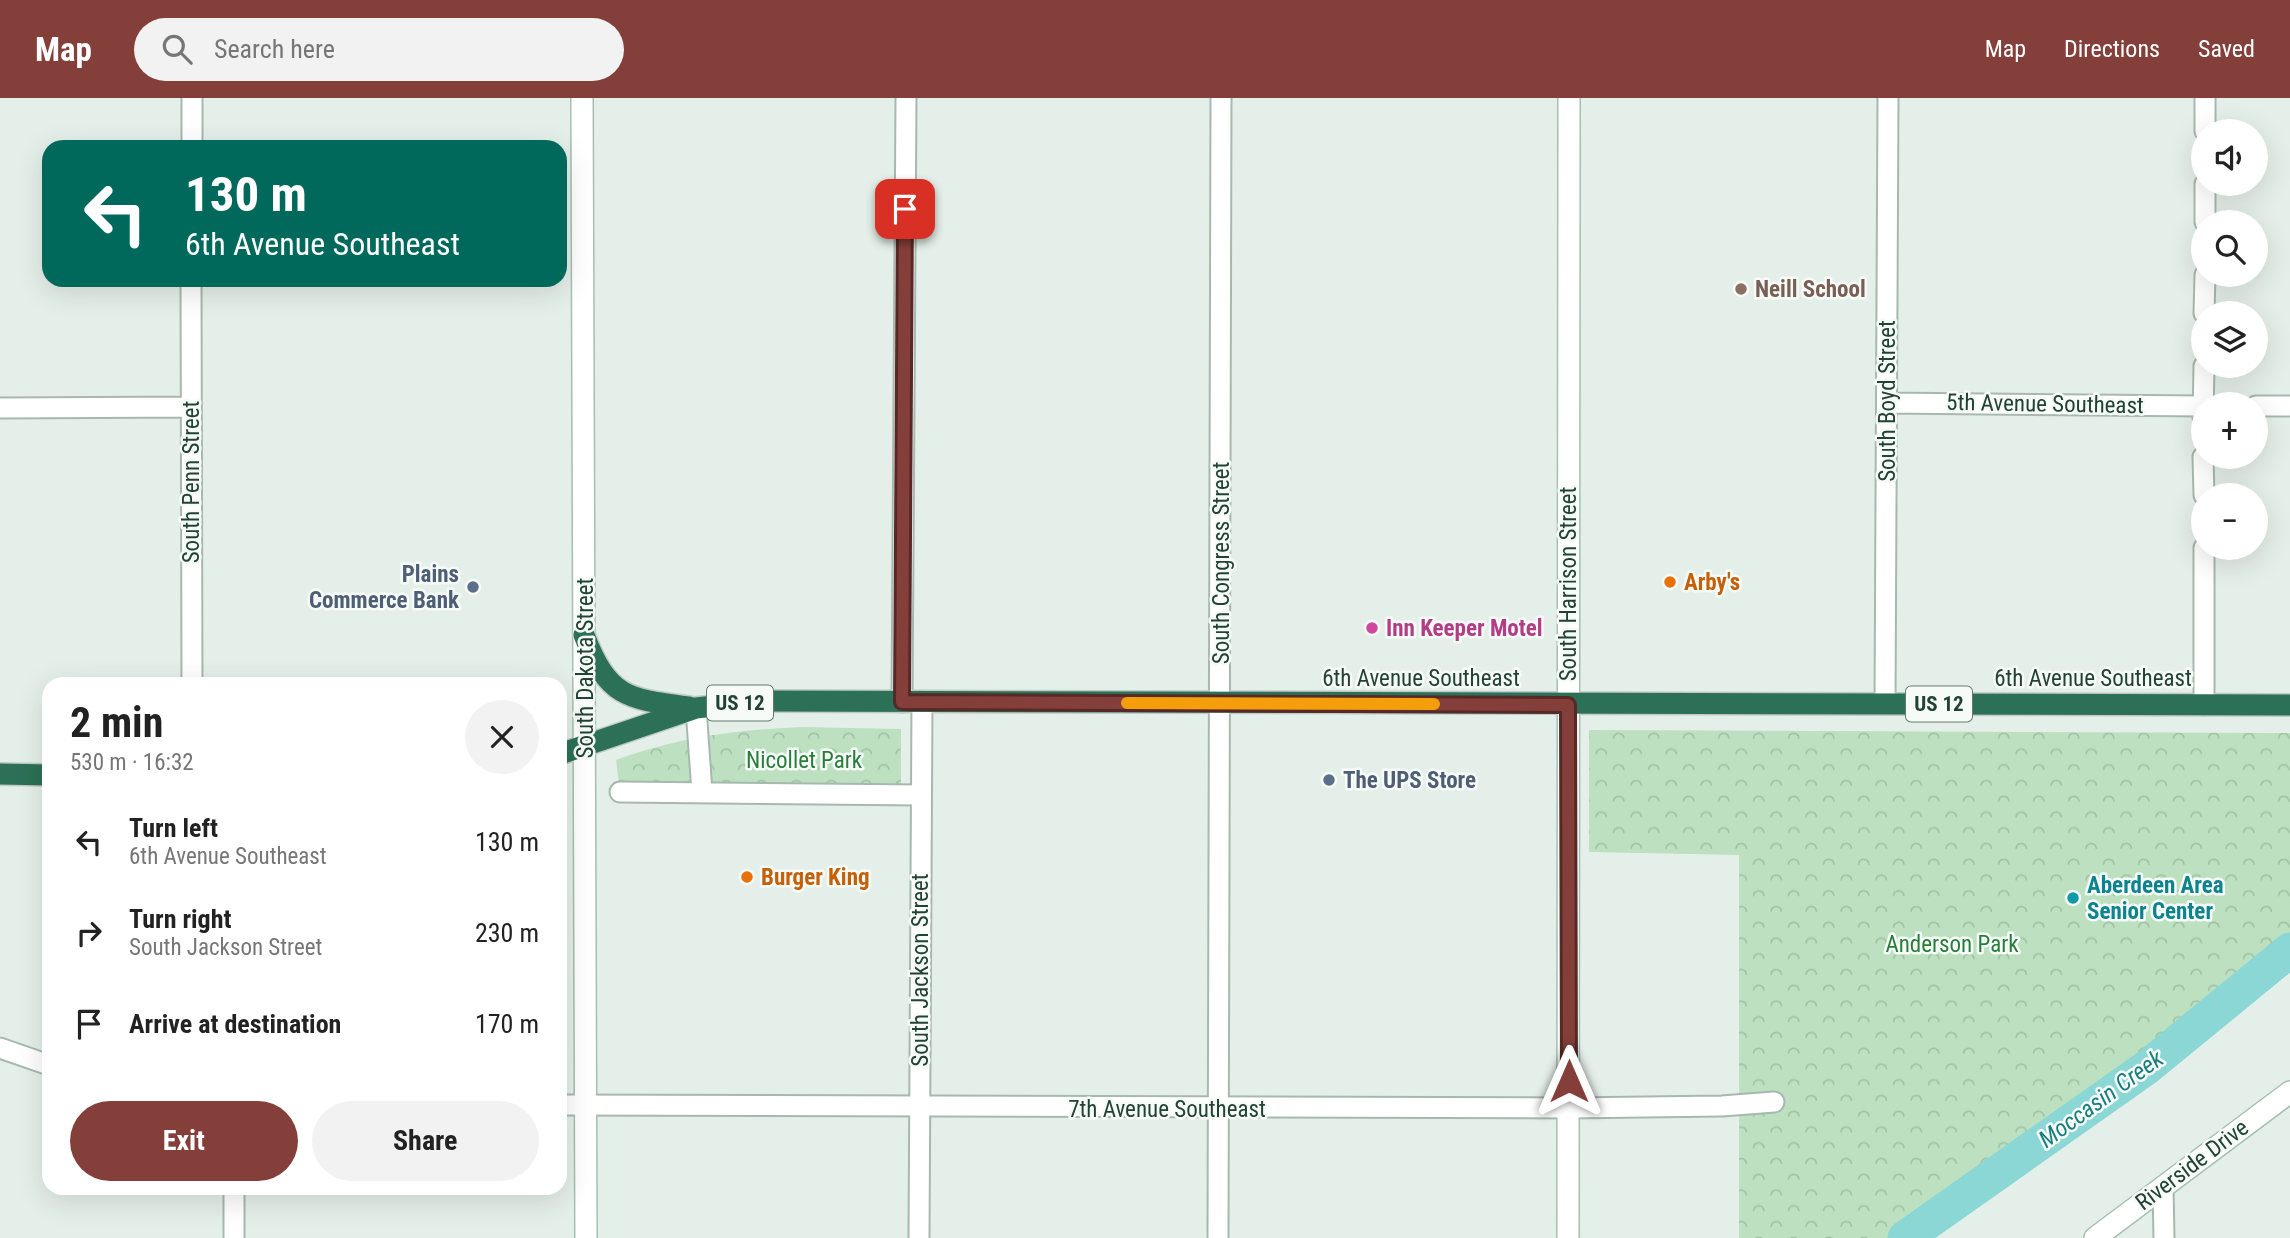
<!DOCTYPE html>
<html lang="en">
<head>
<meta charset="utf-8">
<style>
	body { margin:0; font-family:"Roboto Condensed",sans-serif; background:#f2f2f2; color:#222; height:100vh; display:flex; flex-direction:column; font-size:26px; white-space:nowrap }
	* { box-sizing:border-box; margin:0 }
	p { font-size:23px; color:#767676 }
	.icon { flex:none; width:38px; height:38px; fill:none; stroke:currentColor; stroke-width:2; stroke-linecap:round; stroke-linejoin:round }
	.map { position:relative; flex:1; overflow:hidden }
	.drawer { position:absolute; left:42px; top:579px; width:525px; height:518px; display:flex; flex-direction:column; background:#fff; border-radius:21px; box-shadow:0 7px 28px #0002 }
	.drawer>* { flex:none }
	.guide { position:absolute; left:42px; top:42px; width:525px; height:147px; border-radius:21px; box-shadow:0 7px 28px #0002; background:#00695c; color:#fff; overflow:hidden }
	.controls { position:absolute; left:2191px; top:21px; display:grid; gap:14px }
	.controls a { display:grid; place-items:center; width:77px; height:77px; border-radius:50%; background:#fff; box-shadow:0 7px 28px #0002; font-size:35px }
	.pin { position:absolute; display:grid; place-items:center; width:60px; height:60px; color:#fff; margin:-30px; border-radius:14px; box-shadow:0 4px 10px #0006 }
	.me { position:absolute; width:77px; margin:-38px; rotate:0deg; stroke-linejoin:round; filter:drop-shadow(0 0 5px #0008) }
	.turn { display:flex; align-items:center; gap:24px; height:147px; padding:0 28px; font-size:32px }
	.turn .icon { width:91px; height:91px; stroke-width:2.5 }
	.turn b { display:block; font-size:49px; line-height:60px }
	.round { display:grid; place-items:center; flex:none; width:74px; height:74px; border-radius:37px; background:#f2f2f2 }
	.head { display:flex; align-items:center; justify-content:space-between; height:119px; padding:0 28px }
	h1 { font-size:42px; font-weight:700; line-height:52px }
	.cta { display:flex; gap:14px; margin-top:auto; padding:14px 28px }
	.cta a { flex:1; height:80px; border-radius:42px; background:#843f3a; color:#fff; font-size:28px; font-weight:700; line-height:80px; text-align:center }
	.cta a+a { background:#f2f2f2; color:#222 }
	ul { padding:0; list-style:none }
	li { display:flex; align-items:center; gap:21px; height:91px; padding:0 28px }
	li div { flex:1 }
	li b { display:block; font-size:26px }
	li em { font-style:normal }
	header { display:flex; align-items:center; gap:42px; box-sizing:border-box; height:98px; padding:0 35px; background:#843f3a; color:#fff }
	header strong { font-size:33px }
	nav { display:flex; gap:38px; margin-inline-start:auto; font-size:24px }
	.search { width:490px; height:63px; background:#f2f2f2; display:flex; align-items:center; gap:18px; box-sizing:border-box; padding:0 24px; border-radius:38px; color:#767676; font-size:26px }
	.map>svg:first-child { display:block }
	.park { fill:url(#park-crowns) }
	.lines { fill:none; stroke-linecap:round; stroke-linejoin:round }
	.river { stroke:#8ad7d5; stroke-width:35 }
	.street-casing { stroke:#a7b8af; stroke-width:23 }
	.secondary-casing { stroke:#a5bfb1; stroke-width:24 }
	.highway-casing { stroke:#c1cac6; stroke-width:24 }
	.street { stroke:#fff; stroke-width:19 }
	.secondary { stroke:#fff; stroke-width:21 }
	.highway { stroke:#2c7157; stroke-width:21 }
	.route-casing { stroke:#562926; stroke-width:18 }
	.route { stroke:#843f3a; stroke-width:12 }
	.slow { stroke:#f59e0b; stroke-width:12 }
	.education-dot { fill:#8d6e63; stroke:#f6fbf8; stroke-width:2.5 }
	.food-dot { fill:#e8710a; stroke:#f6fbf8; stroke-width:2.5 }
	.service-dot { fill:#5c6f8a; stroke:#f6fbf8; stroke-width:2.5 }
	.hotel-dot { fill:#d1479c; stroke:#f6fbf8; stroke-width:2.5 }
	.culture-dot { fill:#0f9aa8; stroke:#f6fbf8; stroke-width:2.5 }
	.labels { text-anchor:middle; dominant-baseline:central; stroke-width:5; stroke-linejoin:round; paint-order:stroke }
	.shield { fill:#f6fbf8; stroke:#627a6f; stroke-width:2 }
	.shield-label { font-size:21px; font-weight:bold; fill:#224334 }
	.education-label { font-size:23px; font-weight:bold; fill:#785e54; stroke:#f6fbf8; text-anchor:start }
	.street-label { font-size:23px; fill:#224334; stroke:#f6fbf8 }
	.service-label { font-size:23px; font-weight:bold; fill:#4e5e75; stroke:#f6fbf8; text-anchor:end }
	.food-label { font-size:23px; font-weight:bold; fill:#c56008; stroke:#f6fbf8; text-anchor:start }
	.hotel-label { font-size:23px; font-weight:bold; fill:#b23c85; stroke:#f6fbf8; text-anchor:start }
	.park-label { font-size:23px; fill:#297d3b; stroke:#f6fbf8 }
	.culture-label { font-size:23px; font-weight:bold; fill:#0d838f; stroke:#f6fbf8; text-anchor:start }
	.water-label { font-size:24px; font-style:italic; fill:#177e7d; stroke:#f6fbf8 }
</style>
</head>
<body>
<header>
<strong>Map</strong>
<div class="search"><svg class="icon" aria-label="search" viewBox="0 0 24 24"><circle cx="10" cy="10" r="6"/><path d="M15 15l6 6"/></svg>Search here</div>
<nav><a>Map</a><a>Directions</a><a>Saved</a></nav>
</header>
<div class="map">
<svg width="2290" height="1140" viewBox="0 0 2290 1140">
	<defs>
		<pattern id="park-crowns" width="20" height="18" patternUnits="userSpaceOnUse" patternTransform="scale(1.75)"><rect width="20" height="18" fill="#bde1c0"/><path d="M2 6a3 3 0 1 1 6 0M12 15a3 3 0 1 1 6 0" fill="none" stroke="#a2c2a6"/></pattern>
	</defs>
	<rect width="100%" height="100%" fill="#e5efe9"/>
	<path class="park" d="M803 629 901 631V697L620 694 616 662C680 639 735 632 803 629Z
		M1589 632 2290 635V852L2146 970 1905 1140H1739V757L1589 754Z"/>
	<g class="lines">
		<path class="river" d="M1905 1140 2146 970 2290 852"/>
		<g class="street-casing">
			<path id="street" d="M2205 0V33
				M192 49V0
				M2205 86V124
				M191 182 192 586
				M2204 215 2205 177
				M1887 305 2203 308
				M2256 308H2290
				M0 310 191 309
				M2203 319 2204 268
				M2203 359 2204 397
				M2204 450V607
				M902 604 906 0
				M1885 605 1888 0
				M696 610 702 694
				M620 694 921 697
				M0 950 49 967
				M560 1007 1569 1010 1722 1008 1774 1004
				M2163 1089 2164 1140
				M234 1090V1140
				M919 1140 922 604
				M1218 1140 1221 0"/>
		</g>
		<g class="secondary-casing">
			<path id="secondary" d="M582 0 586 1140
				M1568 1140 1569 0
				M2095 1140 2290 994"/>
		</g>
		<g class="highway-casing">
			<path id="highway" d="M584 537C608 599 626 601 689 609
				M560 656 696 610 758 603 2290 607
				M0 676 49 677"/>
		</g>
		<use href="#street" class="street"/>
		<use href="#secondary" class="secondary"/>
		<use href="#highway" class="highway"/>
	</g>
	<g class="lines">
		<g class="route-casing">
			<path id="route" d="M905 111 902 604 1568 607 1569 983"/>
		</g>
		<use href="#route" class="route"/>
		<path class="slow" d="M1127 605 1434 606"/>
	</g>
	<circle class="education-dot" cx="1741" cy="191" r="7"/>
	<g class="food-dot">
		<circle cx="1670" cy="484" r="7"/>
		<circle cx="747" cy="779" r="7"/>
	</g>
	<g class="service-dot">
		<circle cx="473" cy="489" r="7"/>
		<circle cx="1329" cy="682" r="7"/>
	</g>
	<circle class="hotel-dot" cx="1372" cy="530" r="7"/>
	<circle class="culture-dot" cx="2073" cy="800" r="7"/>
	<g class="labels">
		<g class="shield">
			<rect x="707" y="587.5" width="66" height="35" rx="5"/>
			<rect x="1906" y="588.5" width="66" height="35" rx="5"/>
		</g>
		<g class="shield-label">
			<text x="740" y="605">US 12</text>
			<text x="1939" y="606">US 12</text>
		</g>
		<g class="education-label">
			<text x="1755" y="191">Neill School</text>
		</g>
		<g class="street-label">
			<text transform="translate(1887 303) rotate(-90)">South Boyd Street</text>
			<text transform="translate(2045 306) rotate(1)">5th Avenue Southeast</text>
			<text transform="translate(191 384) rotate(-90)">South Penn Street</text>
			<text transform="translate(1221 465) rotate(-90)">South Congress Street</text>
			<text transform="translate(1568 486) rotate(-90)">South Harrison Street</text>
			<text transform="translate(585 570) rotate(-90)">South Dakota Street</text>
			<text x="1421" y="580">6th Avenue Southeast</text>
			<text x="2093" y="580">6th Avenue Southeast</text>
			<text transform="translate(920 872) rotate(-90)">South Jackson Street</text>
			<text x="1167" y="1011">7th Avenue Southeast</text>
			<text transform="translate(2192 1067) rotate(-37)">Riverside Drive</text>
		</g>
		<g class="service-label">
			<text x="459" y="476">Plains<tspan x="459" dy="26">Commerce Bank</tspan></text>
			<text x="1343" y="682" text-anchor="start">The UPS Store</text>
		</g>
		<g class="food-label">
			<text x="1684" y="484">Arby's</text>
			<text x="761" y="779">Burger King</text>
		</g>
		<g class="hotel-label">
			<text x="1386" y="530">Inn Keeper Motel</text>
		</g>
		<g class="park-label">
			<text x="804" y="662">Nicollet Park</text>
			<text x="1952" y="846">Anderson Park</text>
		</g>
		<g class="culture-label">
			<text x="2087" y="787">Aberdeen Area<tspan x="2087" dy="26">Senior Center</tspan></text>
		</g>
		<g class="water-label">
			<text transform="translate(2101 1001) rotate(-36)">Moccasin Creek</text>
		</g>
	</g>
</svg>
<div class="controls">
<a><svg class="icon" aria-label="sound" viewBox="0 0 24 24"><path d="M4 9h4l5-4v14l-5-4H4zM17 9q2 3 0 6"/></svg></a>
<a><svg class="icon" aria-label="search" viewBox="0 0 24 24"><circle cx="10" cy="10" r="6"/><path d="M15 15l6 6"/></svg></a>
<a><svg class="icon" aria-label="layers" viewBox="0 0 24 24"><path d="M12 4l9 5-9 5-9-5zM3 14l9 5 9-5"/></svg></a>
<a>+</a>
<a>−</a>
</div>
<div class="pin" style="left:905px;top:111px;background:#d93025"><svg class="icon" aria-label="arrive" viewBox="0 0 24 24"><path d="M6 21V4h12l-3 4 3 4H6"/></svg></div>
<svg class="me" style="left:1569px;top:983px" viewBox="-20 -20 40 40"><path d="M0-17L14 15 0 8-14 15z" fill="#843f3a" stroke="#fff" stroke-width="4"/></svg>
<div class="guide">
<div class="turn"><svg class="icon" aria-label="left" viewBox="0 0 24 24"><path d="M17 20v-9H6M10 6l-5 5 5 5"/></svg><div><b>130 m</b>6th Avenue Southeast</div></div>
</div>
<section class="drawer">
<div class="head"><div><h1>2 min</h1><p>530 m · 16:32</p></div><a class="round"><svg class="icon" aria-label="close" viewBox="0 0 24 24"><path d="M6 6l12 12M18 6L6 18"/></svg></a></div>
<ul>
<li><svg class="icon" aria-label="left" viewBox="0 0 24 24"><path d="M17 20v-9H6M10 6l-5 5 5 5"/></svg><div><b>Turn left</b><p>6th Avenue Southeast</p></div><em>130 m</em></li>
<li><svg class="icon" aria-label="right" viewBox="0 0 24 24"><path d="M7 20v-9h11M14 6l5 5-5 5"/></svg><div><b>Turn right</b><p>South Jackson Street</p></div><em>230 m</em></li>
<li><svg class="icon" aria-label="arrive" viewBox="0 0 24 24"><path d="M6 21V4h12l-3 4 3 4H6"/></svg><div><b>Arrive at destination</b></div><em>170 m</em></li>
</ul>
<div class="cta"><a>Exit</a><a>Share</a></div>
</section>
</div>
</body>
</html>
